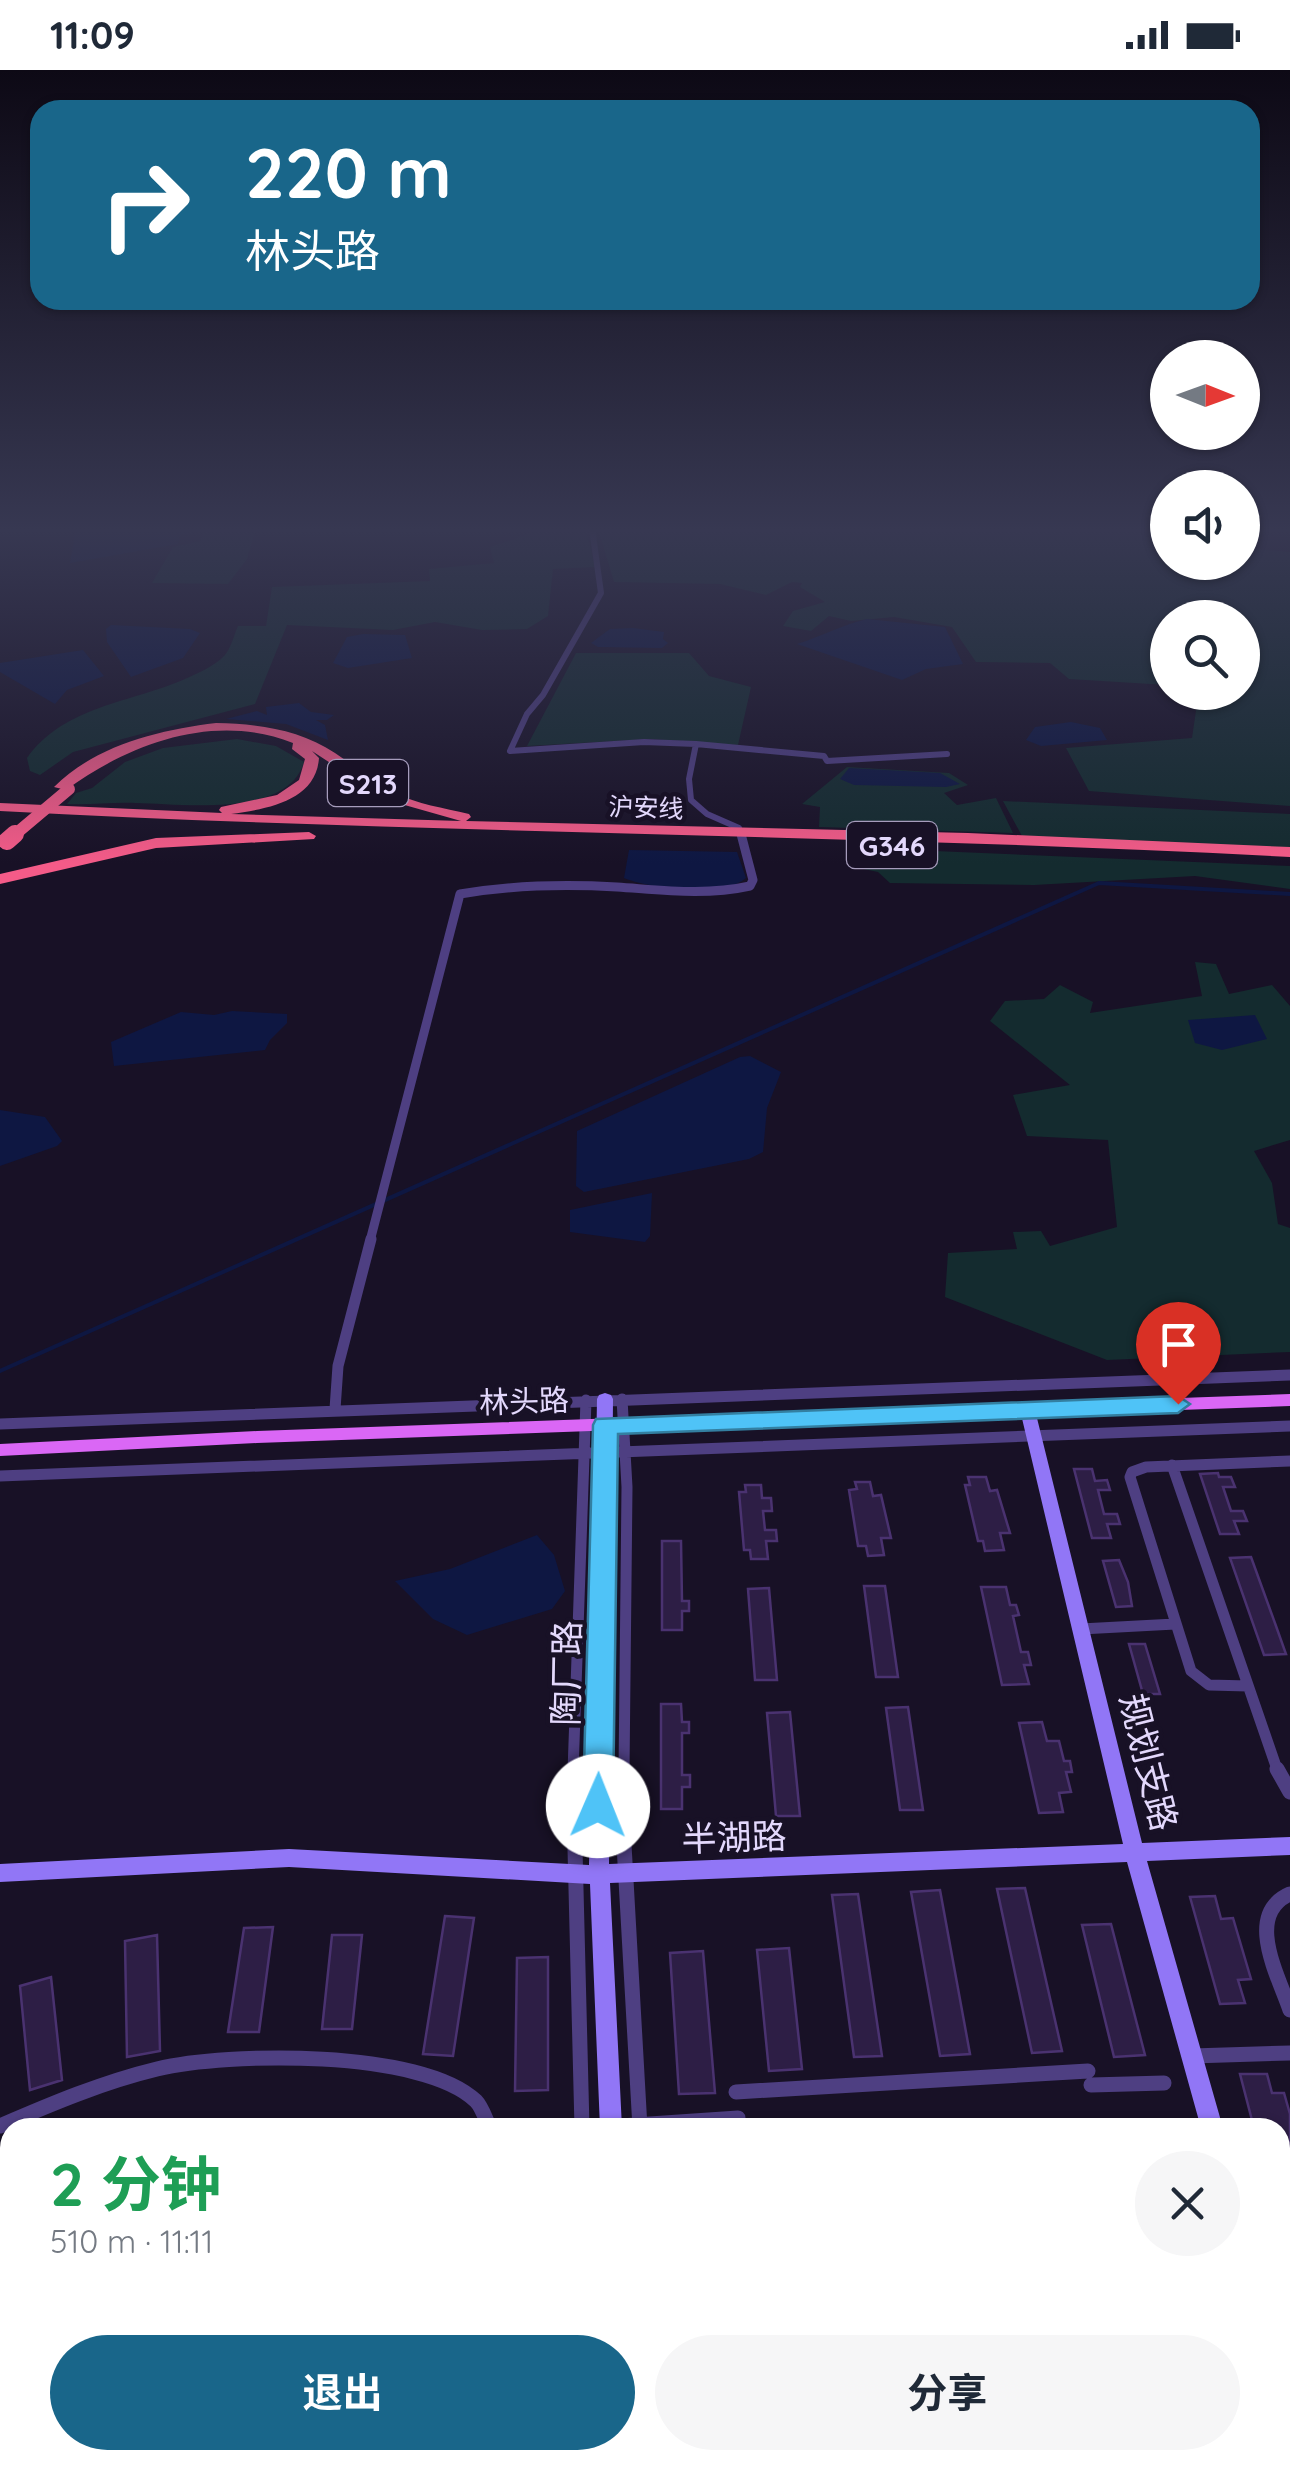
<!DOCTYPE html>
<html lang="zh">
<head>
<meta charset="utf-8">
<style>
	body { margin:0; font-family:Quicksand,"Noto Sans SC",sans-serif; background:#f6f6f7; color:#1f2937; height:100vh; display:flex; flex-direction:column; font-size:38px; white-space:nowrap }
	* { box-sizing:border-box; margin:0 }
	p { font-size:32px; color:#747a83 }
	.icon { flex:none; width:55px; height:55px; fill:none; stroke:currentColor; stroke-width:2; stroke-linecap:round; stroke-linejoin:round }
	.map { position:relative; flex:1; overflow:hidden }
	.sheet { position:absolute; left:0px; top:2048px; width:1290px; height:352px; display:flex; flex-direction:column; background:#fff; border-radius:30px 30px 0 0; box-shadow:0 2px 8px #0004 }
	.sheet>* { flex:none }
	.top-card { position:absolute; left:30px; top:30px; width:1230px; height:210px; border-radius:30px; box-shadow:0 2px 8px #0004; background:#19668a; color:#fff; overflow:hidden }
	.needle { width:65px; rotate:91deg }
	.controls { position:absolute; left:1150px; top:270px; display:grid; gap:20px }
	.controls a { display:grid; place-items:center; width:110px; height:110px; border-radius:50%; background:#fff; box-shadow:0 2px 8px #0004; font-size:50px }
	.pin { position:absolute; display:grid; place-items:center; width:85px; height:85px; color:#fff; margin:-102px -42px; border-radius:50% 50% 50% 0; rotate:-45deg; box-shadow:0 0 10px #0007 }
	.pin .icon { rotate:45deg }
	.me { position:absolute; width:110px; margin:-55px; rotate:1deg; stroke-linejoin:round; filter:drop-shadow(0 0 8px #0008) }
	.turn { display:flex; align-items:center; gap:35px; height:210px; padding:0 50px; font-size:45px }
	.turn .icon { width:130px; height:130px; stroke-width:2.5 }
	.turn b { display:block; font-size:70px; line-height:85px }
	.round { display:grid; place-items:center; flex:none; width:105px; height:105px; border-radius:52px; background:#f6f6f7 }
	.headline { display:flex; align-items:center; justify-content:space-between; height:170px; padding:0 50px }
	h1 { font-size:60px; font-weight:700; line-height:75px; color:#1e9e55 }
	.action { display:flex; gap:20px; margin-top:auto; padding:20px 50px }
	.action a { flex:1; height:115px; border-radius:60px; background:#19668a; color:#fff; font-size:40px; font-weight:700; line-height:115px; text-align:center }
	.action a+a { background:#f6f6f7; color:#1f2937 }
	.status { display:flex; justify-content:space-between; align-items:center; height:70px; padding:0 50px; background:#fff; direction:ltr }
	.status svg { height:28px; fill:currentColor }
	.map>svg:first-child { display:block }
	.green { fill:#142b2f }
	.water { fill:#0e1742 }
	.lines { fill:none; stroke-linecap:round; stroke-linejoin:round }
	.stream { stroke:#0e1742; stroke-width:4 }
	.building { fill:#2d1e45; stroke:#4a3270; stroke-width:2.5 }
	.street-far3 { stroke:#4e3f82; stroke-width:6 }
	.street-far2 { stroke:#4e3f82; stroke-width:9 }
	.street-far1 { stroke:#4e3f82; stroke-width:11 }
	.street { stroke:#4e3f82; stroke-width:15 }
	.secondary { fill:#9176f6; fill-rule:evenodd }
	.primary { fill:#da67f5; fill-rule:evenodd }
	.highway { fill:#f45b88; fill-rule:evenodd }
	.highway-bridge-far1 { stroke:#f45b88; stroke-width:12 }
	.highway-bridge { stroke:#f45b88; stroke-width:18 }
	.route { fill:#4fc3f7; stroke:#337fa1; stroke-width:2.5 }
	.labels { text-anchor:middle; dominant-baseline:central; stroke-width:9; stroke-linejoin:round; paint-order:stroke }
	.far-street-label { font-size:25px; fill:#e3d8fc; stroke:#181126 }
	.shield { fill:#181126; stroke:#a69cbc; stroke-width:2.5 }
	.shield-label { font-size:28px; font-weight:bold; fill:#e3d8fc }
	.street-label { font-size:30px; fill:#e3d8fc; stroke:#181126 }
	.near-street-label { font-size:35px; fill:#e3d8fc; stroke:#181126 }
</style>
</head>
<body>
<div class="status"><b>11:09</b><svg viewBox="0 0 49 12"><path d="M0 12V9h3v3zM5 12V6h3v6zM10 12V3h3v9zM15 12V0h3v12zM26 1h20v11H26zM47 4h2v5h-2z"/></svg></div>
<div class="map">
<svg width="1290" height="2398" viewBox="0 0 1290 2398">
	<rect width="100%" height="100%" fill="#181126"/>
	<path class="green" d="M214 458H256L247 489 228 514 152 513 173 477 200 471 203 460Z
		M598 458H1167L1168 492H1242L1243 478 1290 482V736L1089 721 1066 678 1192 668 1197 634 1179 623 1242 622V548H1168L1167 615 1069 609 1050 593 976 592 952 557 894 547 851 551 829 546 811 561 783 556 793 541 825 532 800 517 802 513 792 512 766 525 720 514 614 512Z
		M540 460H586L595 497 553 499 548 546 527 559 482 560 435 552 393 560 287 555 255 634 73 682 40 705 30 701 27 688C64 636 130 633 185 609 198 603 215 596 225 585 231 578 234 565 238 556H266L272 517 430 511 429 499 494 493 490 477Z
		M576 583H689L709 606 751 617 738 675 651 669 527 676Z
		M237 669 276 676 304 692C288 748 183 734 136 733 113 732 91 735 67 734L76 723 92 718 125 692 163 678Z
		M847 697 949 703 968 715 944 723 957 735 996 728 1013 763 819 757 820 737 802 734Z
		M1003 731 1290 744V779L1022 766Z
		M863 778 1290 796V819L1195 806 1034 815 890 813 878 802 859 798Z
		M1195 892 1216 894 1229 924 1272 915 1290 936V1070L1254 1081 1272 1113 1278 1154 1290 1158V1282L1107 1290 945 1227 948 1183 1017 1179 1013 1162 1041 1161 1050 1176 1117 1157 1108 1070 1027 1066 1013 1025 1070 1015 990 951 1005 931 1044 929 1060 915 1093 932 1090 943 1202 926Z"/>
	<path class="water" d="M76 458H207L180 465 178 474 70 493Z
		M867 549 945 557 963 594 926 599 902 610 797 574C822 566 842 555 867 549Z
		M111 555 190 559 200 563 183 588 131 607 107 572 106 559Z
		M633 558 664 562 663 569 668 573 662 578 598 577 591 573 610 559Z
		M363 564 405 565 412 588 348 598 333 593 347 567Z
		M83 580 104 606 67 620 55 634 0 602V593Z
		M299 633 311 642 334 645 327 650H316L325 655 328 670 286 654 226 649 257 641 267 645 266 637Z
		M1071 652 1100 658 1107 670 1041 676 1026 670 1035 657Z
		M849 698 940 703 960 714 946 717 854 715 840 709Z
		M629 780 737 782 746 808C724 828 651 819 624 808Z
		M232 941 287 944V953L270 970 265 980 114 996 111 972 181 942 214 945Z
		M1255 945 1267 969 1222 980 1195 973 1188 950Z
		M750 986 781 1002 767 1038 763 1082 749 1089 584 1122 576 1116 577 1061 740 987Z
		M0 1040 45 1047 62 1071 57 1076 0 1096Z
		M652 1123 650 1166 645 1172 570 1162V1140Z
		M537 1465 554 1485 565 1521 552 1539 467 1565 433 1549 395 1511 450 1499Z"/>
	<g class="lines">
		<path class="stream" d="M0 1301 1099 813 1290 824"/>
	</g>
	<path class="building" d="M1074 1399H1092L1095 1411 1107 1410 1110 1420H1098L1104 1444H1117L1120 1454H1107L1111 1468H1092Z
		M1218 1403 1219 1407H1231L1235 1417H1223L1231 1441H1243L1247 1451H1234L1239 1464H1220L1200 1404Z
		M968 1407H986L990 1421 997 1420 1010 1463H1000L1004 1480 985 1481 983 1471H978L965 1415H970Z
		M855 1412H870L873 1426 881 1425 891 1468H881L884 1485 868 1486 866 1476H858L849 1420 857 1419Z
		M745 1415H761L762 1428H771L772 1441H763L765 1460H776L777 1471H766L768 1489H751L750 1480H744L739 1422H746Z
		M662 1471H681L682 1531H689V1541H682V1560H662Z
		M1251 1487 1276 1556 1286 1584 1264 1585 1230 1488Z
		M1119 1490 1128 1512 1132 1536 1116 1537 1103 1491Z
		M864 1516H885L898 1607H876Z
		M981 1517H1006L1010 1535H1016L1019 1545 1013 1546 1021 1582H1028L1031 1595H1024L1029 1614 1002 1615Z
		M769 1518 777 1610H755L748 1519Z
		M1129 1574H1145L1160 1624H1143Z
		M661 1634H681L682 1652H689V1663H682V1705H690V1717H682V1739H661Z
		M908 1637 923 1740H900L886 1638Z
		M790 1642 800 1746H776L767 1643Z
		M1042 1652 1047 1671H1059L1064 1691H1070L1072 1702H1066L1071 1722 1059 1723 1063 1742 1039 1743 1019 1653Z
		M1025 1818 1062 1981 1032 1983 997 1819Z
		M940 1820 970 1984 940 1986 911 1822Z
		M858 1824 882 1986 854 1987 832 1825Z
		M1215 1826 1221 1849 1233 1848 1251 1909 1238 1910 1245 1933 1220 1934 1190 1827Z
		M445 1846 474 1848 453 1986 423 1984Z
		M1111 1854 1145 1985 1114 1987 1082 1855Z
		M273 1857 259 1962H228L244 1858Z
		M157 1865 160 1981 127 1987 125 1871Z
		M332 1865H362L352 1959H322Z
		M789 1878 802 1999 769 2001 757 1880Z
		M703 1881 715 2023 679 2024 670 1883Z
		M548 1887V2020L515 2021 517 1888Z
		M51 1907 62 2010 30 2020 20 1916Z
		M1240 2004H1267L1272 2023H1284L1290 2044V2119H1280V2058H1254Z"/>
	<g class="lines">
		<path class="street-far3" d="M592 458 601 523 543 625 527 644 510 681 644 672 696 674 689 709 691 730 707 744 739 758 741 767
			M696 674 824 686 827 691 947 684"/>
		<path class="street-far2" d="M370 1171 460 824C512 815 564 814 617 817 662 820 705 826 750 816L753 810 741 764"/>
		<path class="street-far1" d="M622 1329 627 1417 624 1702
			M335 1339 338 1296 371 1169
			M0 1354 1290 1305
			M1172 1395 1278 1702
			M0 1406 1290 1356
			M1081 1559 1175 1554
			M1248 1616 1209 1615 1191 1601 1130 1407 1132 1402 1146 1397 1290 1391
			M573 1702 586 1330"/>
		<path class="street" d="M573 1699 582 2058
			M624 1699 623 1757 640 2058
			M1277 1699 1290 1722
			M1290 1824C1244 1844 1278 1905 1290 1940
			M1192 1986 1290 1983
			M1091 2015 1164 2013
			M736 2022 1088 2001
			M0 2056C51 2034 103 2012 157 1999 227 1982 422 1979 476 2031 482 2037 486 2050 490 2058
			M591 2058 738 2048
			M0 2263 10 2259
			M593 2390V2398
			M658 2390 659 2398"/>
		<path class="secondary" d="M605 1323 611 1325 613 1329 609 1794 1123 1774 1020 1340 1022 1336H1034L1142 1773 1290 1767V1785L1147 1791 1223 2058H1201L1127 1792 610 1813 622 2058H600L590 1814 289 1797 0 1812V1794L289 1779 589 1795 597 1329 599 1325Z
			M1280 2298 1290 2304V2360L1280 2353Z
			M611 2390H637V2398H611Z"/>
		<path class="primary" d="M1290 1324V1336L257 1373 0 1386V1374L257 1361Z"/>
		<path class="highway" d="M216 653C258 654 299 659 335 683 355 696 373 712 394 723 418 734 443 738 469 744L471 747 466 751 968 763 1290 777V787C860 764 430 764 0 741V733L222 743 219 740 221 737 277 725 299 710 305 689 292 679 293 673C215 642 130 673 66 720L54 717C96 675 159 660 216 653ZM312 681 387 730 461 751 231 744C267 739 316 731 319 688Z
			M309 762 316 766 314 769 156 778 0 814V804L156 768Z"/>
		<path class="highway-bridge-far1" d="M12 767 69 719"/>
		<path class="highway-bridge" d="M7 771 15 764"/>
	</g>
	<linearGradient id="sky" x2="0" y2="1"><stop stop-color="#0d0915"/><stop offset="0.58" stop-color="#373852"/><stop offset="1" stop-color="#373852" stop-opacity="0"/></linearGradient>
	<rect width="1290" height="794" fill="url(#sky)"/>
	<path class="route" d="M1178 1326 1190 1334 1178 1343 618 1364 613 1736 609 1745 598 1749 588 1745 583 1736 593 1355 596 1349Z"/>
	<g class="labels">
		<g class="far-street-label">
			<text transform="translate(646 737) rotate(2)">沪安线</text>
		</g>
		<g class="shield">
			<rect x="328" y="690" width="80" height="46" rx="8"/>
			<rect x="847" y="752" width="90" height="46" rx="8"/>
		</g>
		<g class="shield-label">
			<text x="368" y="713">S213</text>
			<text x="892" y="775">G346</text>
		</g>
		<g class="street-label">
			<text transform="translate(524 1331) rotate(-2)">林头路</text>
		</g>
		<g class="near-street-label">
			<text transform="translate(566 1603) rotate(-89)">陶厂路</text>
			<text transform="translate(1149 1692) rotate(76)">规划支路</text>
			<text transform="translate(734 1767) rotate(-2)">半湖路</text>
		</g>
	</g>
</svg>
<div class="controls">
<a><svg class="needle" viewBox="-14 -14 28 28"><path d="M0-13l5 13h-10z" fill="#e53935"/><path d="M0 13l5-13h-10z" fill="#747a83"/></svg></a>
<a><svg class="icon" aria-label="sound" viewBox="0 0 24 24"><path d="M4 9h4l5-4v14l-5-4H4zM17 9q2 3 0 6"/></svg></a>
<a><svg class="icon" aria-label="search" viewBox="0 0 24 24"><circle cx="10" cy="10" r="6"/><path d="M15 15l6 6"/></svg></a>
</div>
<div class="pin" style="left:1178px;top:1334px;background:#d93025"><svg class="icon" aria-label="arrive" viewBox="0 0 24 24"><path d="M6 21V4h12l-3 4 3 4H6"/></svg></div>
<svg class="me" style="left:598px;top:1736px" viewBox="-20 -20 40 40"><circle r="19" fill="#fff"/><path d="M0-13L10 11 0 6-10 11z" fill="#4fc3f7"/></svg>
<div class="top-card">
<div class="turn"><svg class="icon" aria-label="right" viewBox="0 0 24 24"><path d="M7 20v-9h11M14 6l5 5-5 5"/></svg><div><b>220 m</b>林头路</div></div>
</div>
<section class="sheet">
<div class="headline"><div><h1>2 分钟</h1><p>510 m · 11:11</p></div><a class="round"><svg class="icon" aria-label="close" viewBox="0 0 24 24"><path d="M6 6l12 12M18 6L6 18"/></svg></a></div>
<div class="action"><a>退出</a><a>分享</a></div>
</section>
</div>
</body>
</html>
